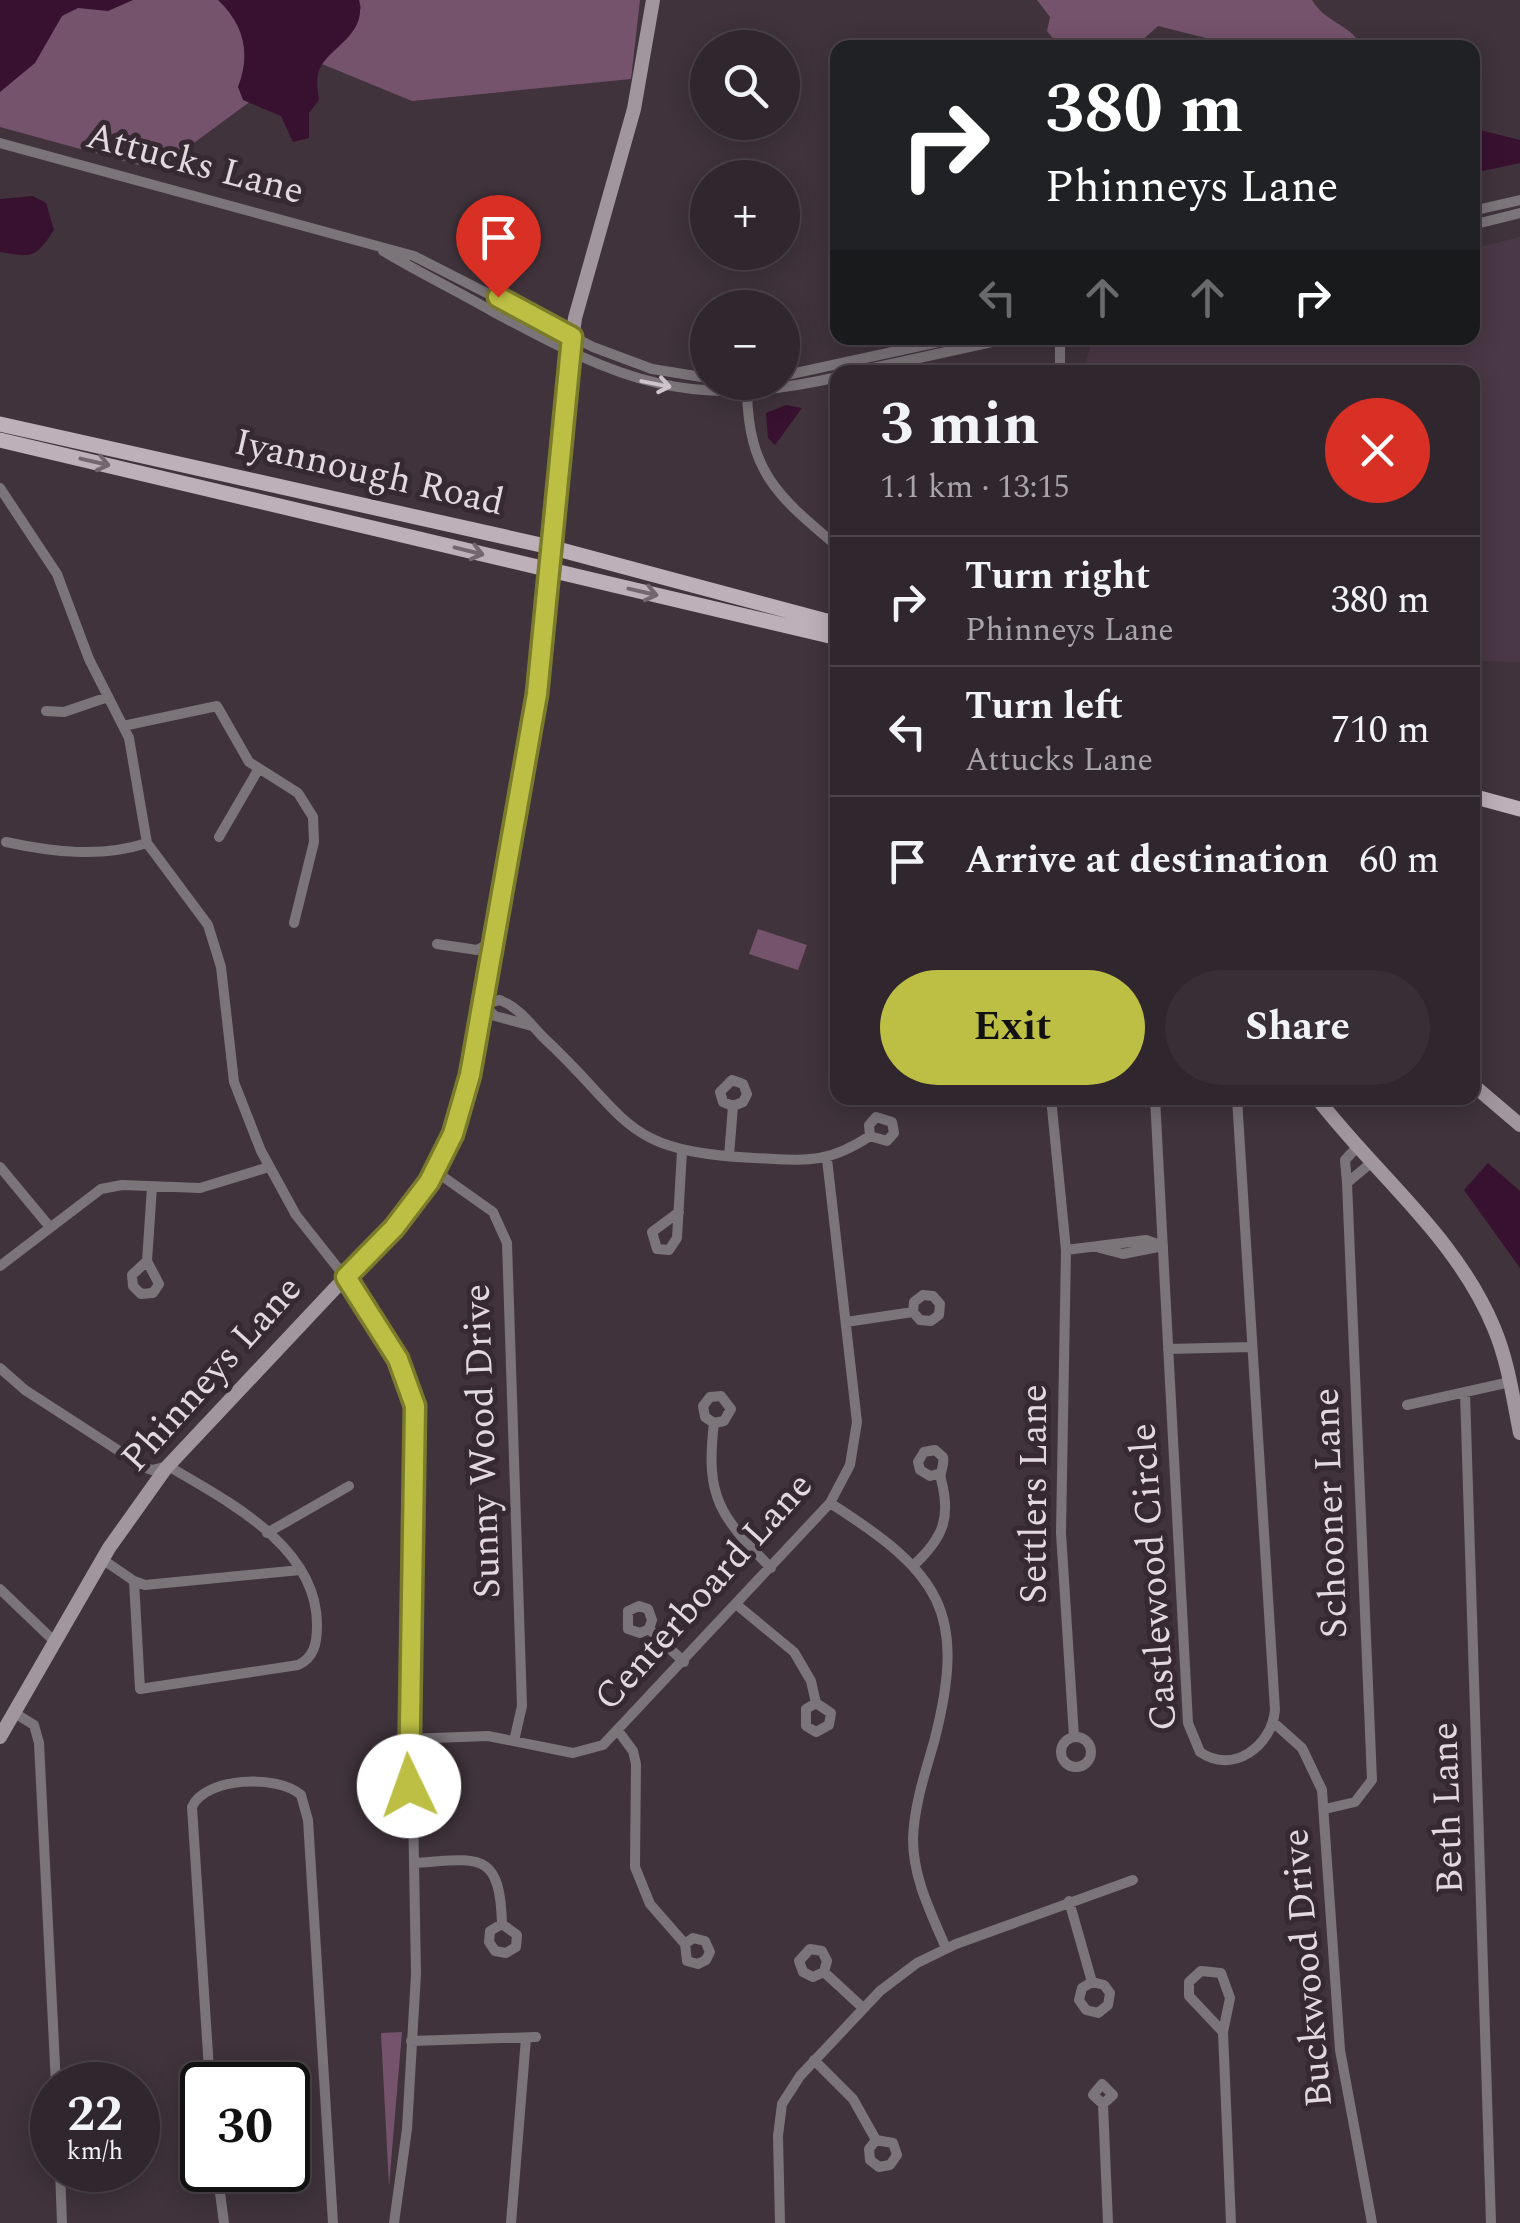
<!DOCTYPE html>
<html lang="en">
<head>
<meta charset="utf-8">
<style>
	body { margin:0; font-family:Spectral,serif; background:#382e35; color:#f1f3f6; height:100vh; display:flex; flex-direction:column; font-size:38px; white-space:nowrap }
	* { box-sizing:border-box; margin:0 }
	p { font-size:32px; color:#a8a5aa }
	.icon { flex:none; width:55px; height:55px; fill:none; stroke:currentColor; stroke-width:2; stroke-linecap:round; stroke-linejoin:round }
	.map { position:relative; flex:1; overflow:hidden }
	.panel { position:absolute; left:830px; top:365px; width:650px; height:740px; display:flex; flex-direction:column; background:#30262d; border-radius:20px; box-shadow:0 5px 25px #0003,0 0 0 2px #4b4349 }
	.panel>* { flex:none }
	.top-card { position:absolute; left:830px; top:40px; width:650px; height:305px; border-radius:20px; box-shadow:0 5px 25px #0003,0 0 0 2px #4b4349; background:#202124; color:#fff; overflow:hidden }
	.controls { position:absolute; left:690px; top:30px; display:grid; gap:20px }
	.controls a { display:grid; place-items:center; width:110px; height:110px; border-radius:50%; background:#30262d; box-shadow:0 5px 25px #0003,0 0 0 2px #4b4349; font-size:50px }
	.speed { position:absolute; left:30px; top:2062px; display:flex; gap:20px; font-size:50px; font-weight:700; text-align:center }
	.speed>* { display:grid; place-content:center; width:130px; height:130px; border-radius:50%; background:#30262d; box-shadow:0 5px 25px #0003,0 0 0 2px #4b4349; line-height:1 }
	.speed small { font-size:25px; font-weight:400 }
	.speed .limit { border:5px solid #111; border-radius:15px; background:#fff; color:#111 }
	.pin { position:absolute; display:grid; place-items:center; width:85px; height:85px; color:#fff; margin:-102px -42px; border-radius:50% 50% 50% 0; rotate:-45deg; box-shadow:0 0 10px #0007 }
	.pin .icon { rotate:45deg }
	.me { position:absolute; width:110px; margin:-55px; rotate:357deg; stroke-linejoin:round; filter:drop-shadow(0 0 8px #0008) }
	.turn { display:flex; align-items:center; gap:35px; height:210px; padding:0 50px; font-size:45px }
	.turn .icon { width:130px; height:130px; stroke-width:2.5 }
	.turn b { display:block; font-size:70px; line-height:85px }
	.lanes { display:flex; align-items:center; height:95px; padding:0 50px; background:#0003; justify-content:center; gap:50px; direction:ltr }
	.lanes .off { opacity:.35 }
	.round { display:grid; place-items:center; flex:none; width:105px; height:105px; border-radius:52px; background:#382e35 }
	.headline { display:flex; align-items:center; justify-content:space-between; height:170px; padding:0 50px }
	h1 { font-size:60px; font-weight:700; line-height:75px }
	.cta { display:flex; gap:20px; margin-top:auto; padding:20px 50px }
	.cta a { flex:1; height:115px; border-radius:60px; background:#bcbf43; color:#111; font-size:40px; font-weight:700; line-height:115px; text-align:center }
	.cta a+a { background:#382e35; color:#f1f3f6 }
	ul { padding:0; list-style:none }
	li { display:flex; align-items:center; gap:30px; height:130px; padding:0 50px; border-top:2px solid #4b4349 }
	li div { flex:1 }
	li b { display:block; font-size:38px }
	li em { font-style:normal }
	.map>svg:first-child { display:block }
	.built { fill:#4b3846 }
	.green { fill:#75536c }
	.water { fill:#391130 }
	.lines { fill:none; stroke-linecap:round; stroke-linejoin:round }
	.street { stroke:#7b7479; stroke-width:10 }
	.secondary { stroke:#a1969d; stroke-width:14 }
	.primary { stroke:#beb0b9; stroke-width:15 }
	.oneway { stroke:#cdc5cb }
	.oneway2 { stroke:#73666f }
	.route-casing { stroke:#7a7c2c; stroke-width:25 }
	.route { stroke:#bcbf43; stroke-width:18 }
	.labels { text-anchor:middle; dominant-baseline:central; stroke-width:10; stroke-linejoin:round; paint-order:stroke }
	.street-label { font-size:38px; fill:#e2d9df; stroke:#362932 }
</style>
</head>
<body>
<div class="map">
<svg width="1520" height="2223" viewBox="0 0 1520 2223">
	<rect width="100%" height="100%" fill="#40333c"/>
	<path class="built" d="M1520 237V662L1473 661 1472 372H1082L1093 340 1106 338H1472L1473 254 1480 247Z"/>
	<path class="green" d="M102 0H223L246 37 255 98 157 170 0 127V78L54 11Z
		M359 0H640L631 79 412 101 322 64 361 8Z
		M1037 0H1312C1325 22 1347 23 1361 44L1242 47 1158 26 1139 43 1060 47 1047 31 1050 17Z
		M758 929 807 945 798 970 749 954Z
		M402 2032 389 2186 381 2033Z"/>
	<path class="water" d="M0 0H133L108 11 78 8 62 16 35 63 0 92Z
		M218 0H359C367 35 330 47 320 68 315 79 318 89 319 100L309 113V138L293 142 281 116 243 100 238 87C251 53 244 25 218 0Z
		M1472 128 1520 140V163L1473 173Z
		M33 196 46 203 54 230C34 260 32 257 0 252V199Z
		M786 405 802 408 775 445 768 438 766 413Z
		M1488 1163 1520 1191V1268L1464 1190Z"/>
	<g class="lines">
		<path class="street" d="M0 143 414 256 593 347 652 369 708 378
			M1472 211 1520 200
			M1472 225 1520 213
			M383 251C418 272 455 290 490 310 621 381 687 411 838 377
			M855 372 1010 338
			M1060 372V338
			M782 376 957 338
			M747 392C749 474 779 497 838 547
			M0 488 57 574 89 659 129 738 147 843 208 925 221 967 234 1082 261 1151 296 1215 345 1277 398 1359 415 1406 407 1739 413 1807 416 1974 407 2129 394 2223
			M46 711 64 712 108 697
			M123 726 217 706 249 762 298 793 313 817 314 842 294 923
			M219 837 258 770
			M6 842C52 852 101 858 147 843
			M437 944 477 950 493 941
			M532 1026 495 1016 482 1004 500 1000C521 1009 530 1024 545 1039 632 1120 620 1151 754 1158 805 1160 826 1165 870 1136L887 1141 894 1133 892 1122 876 1117 869 1125 870 1136
			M1051 1098 1066 1250 1061 1533 1074 1737
			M1155 1098 1188 1723 1200 1752C1233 1775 1272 1746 1275 1710L1237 1098
			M1358 1146 1345 1160 1347 1183 1372 1162
			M729 1156 733 1106 743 1102 747 1094 743 1084 732 1080 720 1092 723 1102 733 1106
			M0 1167 49 1226
			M435 1171 493 1212 507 1243 522 1706 514 1741
			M679 1212 652 1232 657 1249 669 1250 677 1238 682 1151
			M1100 1248 1123 1254 1163 1246
			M1066 1250 1146 1240 1163 1246
			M147 1261 159 1284 153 1293 141 1294 133 1286 132 1275 147 1261 152 1187
			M0 1266 101 1189 122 1185 200 1188 269 1167
			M846 1322 913 1312 920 1320 931 1321 939 1315 940 1304 933 1296 923 1295 914 1302 913 1312
			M1168 1349 1252 1347
			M0 1368 25 1390 144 1467 152 1470 168 1466C227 1501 318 1546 317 1626 317 1643 314 1658 298 1665L140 1689 134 1581 102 1559
			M1465 1392 1491 2223
			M1407 1405 1510 1382
			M714 1423 705 1417 703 1406 710 1397 721 1396 731 1409 724 1421 714 1423C705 1498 720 1516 771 1568
			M830 1503C940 1573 968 1611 934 1742 925 1773 914 1806 913 1839 913 1878 931 1913 946 1948
			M267 1533 349 1486
			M914 1565C944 1537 951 1517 941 1479 939 1472 945 1466 943 1457L935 1450 924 1452 918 1462 920 1470 930 1476 938 1474
			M134 1581 145 1585 300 1570
			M0 1589 54 1641
			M737 1605 794 1652 811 1681 816 1703 831 1713 829 1725 816 1732 806 1726V1709L816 1703
			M649 1629 640 1633 628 1629V1611L639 1606 648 1609 652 1620 649 1629 684 1662
			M13 1712 34 1725 39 1743 56 2085
			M1274 1723 1302 1748 1322 1790 1340 2050 1372 2223
			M619 1732 633 1751 636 1764 635 1867 650 1904 685 1944 687 1961 698 1964 706 1960 710 1952 705 1941 693 1938 685 1944
			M1061 1752a15 15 0 1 1 30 0a15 15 0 1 1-30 0Z
			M407 1739 488 1736 573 1753 603 1745 830 1503 850 1465 857 1422 827 1159
			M1325 1809 1355 1802 1372 1780 1347 1183
			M414 1863C478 1859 500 1849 502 1924L490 1931 489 1942 495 1951 506 1953 516 1947 517 1935 502 1924
			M1069 1901 1092 1982 1104 1985 1110 1993 1108 2005 1098 2013 1086 2010 1079 2000 1082 1988 1092 1982
			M824 1972 827 1961 822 1951 810 1949 799 1961 803 1972 813 1977 824 1972 863 2008
			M1223 2032 1189 1996V1982L1201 1971 1221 1973 1230 1998 1223 2032 1231 2223
			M411 2041 536 2037
			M814 2060 853 2099 876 2140 893 2143 897 2155 890 2165 879 2167 870 2160 869 2149 876 2140
			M210 2085 192 1807C205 1777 278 1774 301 1795L308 1820 333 2223
			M1103 2104 1113 2095 1102 2084 1093 2095 1103 2104 1108 2223
			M60 2170 62 2223
			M217 2170 224 2223
			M511 2223 526 2038
			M780 2223 778 2136 782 2104 800 2076 880 1991 917 1963 956 1944 1133 1880"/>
		<path class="secondary" d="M1472 1084 1520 1125
			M1317 1098C1376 1175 1456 1236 1494 1328 1508 1361 1513 1398 1520 1433
			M0 1737 109 1548 166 1468 403 1216 441 1159 470 1075 537 694 557 457 575 318 634 109 653 0"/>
		<path class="primary" d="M0 424 550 547 838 624
			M0 440 838 638
			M1472 796 1520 809"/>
	</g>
	<defs><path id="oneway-shaft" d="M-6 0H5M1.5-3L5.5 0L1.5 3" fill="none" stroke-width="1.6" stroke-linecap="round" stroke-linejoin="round" transform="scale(2.5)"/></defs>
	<use class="oneway" href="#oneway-shaft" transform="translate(656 384) rotate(11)"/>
	<g class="oneway2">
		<use href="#oneway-shaft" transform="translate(95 462) rotate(13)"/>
		<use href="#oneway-shaft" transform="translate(469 551) rotate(14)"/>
		<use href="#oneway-shaft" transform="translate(643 592) rotate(13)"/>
	</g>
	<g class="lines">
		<g class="route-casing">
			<path id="route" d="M409 1786 415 1406 398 1359 346 1277 394 1228 429 1182 453 1134 470 1075 537 694 572 337 498 297"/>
		</g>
		<use href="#route" class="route"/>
	</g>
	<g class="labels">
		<g class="street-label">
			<text transform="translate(195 164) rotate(15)">Attucks Lane</text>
			<text transform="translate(369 473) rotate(13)">Iyannough Road</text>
			<text transform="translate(212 1374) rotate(-48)">Phinneys Lane</text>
			<text transform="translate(483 1441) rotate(-92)">Sunny Wood Drive</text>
			<text transform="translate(1035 1494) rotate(-90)">Settlers Lane</text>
			<text transform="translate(1331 1513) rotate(-92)">Schooner Lane</text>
			<text transform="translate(1154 1577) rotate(-94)">Castlewood Circle</text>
			<text transform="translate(704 1592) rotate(-48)">Centerboard Lane</text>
			<text transform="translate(1448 1808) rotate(-92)">Beth Lane</text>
			<text transform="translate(1308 1968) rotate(-95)">Buckwood Drive</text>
		</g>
	</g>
</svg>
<div class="controls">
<a><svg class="icon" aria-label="search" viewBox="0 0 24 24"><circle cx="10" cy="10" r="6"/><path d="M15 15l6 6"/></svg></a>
<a>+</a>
<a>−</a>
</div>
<div class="speed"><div>22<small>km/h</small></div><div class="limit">30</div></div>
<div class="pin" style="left:498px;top:297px;background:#d93025"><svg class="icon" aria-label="arrive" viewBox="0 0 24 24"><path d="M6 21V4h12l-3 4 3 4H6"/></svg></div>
<svg class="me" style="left:409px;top:1786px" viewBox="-20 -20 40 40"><circle r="19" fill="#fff"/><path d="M0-13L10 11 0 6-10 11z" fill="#bcbf43"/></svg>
<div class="top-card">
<div class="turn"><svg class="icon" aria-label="right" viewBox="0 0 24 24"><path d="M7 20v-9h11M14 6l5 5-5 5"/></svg><div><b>380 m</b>Phinneys Lane</div></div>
<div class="lanes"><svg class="icon off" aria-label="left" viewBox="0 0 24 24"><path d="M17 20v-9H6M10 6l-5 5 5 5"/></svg><svg class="icon off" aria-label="ahead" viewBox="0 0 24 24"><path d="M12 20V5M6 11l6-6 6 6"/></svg><svg class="icon off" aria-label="ahead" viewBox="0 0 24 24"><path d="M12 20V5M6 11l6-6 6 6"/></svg><svg class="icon" aria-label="right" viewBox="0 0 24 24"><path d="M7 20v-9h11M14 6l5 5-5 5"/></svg></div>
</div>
<section class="panel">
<div class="headline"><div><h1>3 min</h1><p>1.1 km · 13:15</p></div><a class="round" style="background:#d93025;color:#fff"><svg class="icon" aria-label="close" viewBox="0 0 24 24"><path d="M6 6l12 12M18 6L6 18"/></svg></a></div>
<ul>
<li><svg class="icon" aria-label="right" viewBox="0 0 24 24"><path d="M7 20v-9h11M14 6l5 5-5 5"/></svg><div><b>Turn right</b><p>Phinneys Lane</p></div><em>380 m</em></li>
<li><svg class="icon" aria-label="left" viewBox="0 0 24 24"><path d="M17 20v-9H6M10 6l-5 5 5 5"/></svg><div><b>Turn left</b><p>Attucks Lane</p></div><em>710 m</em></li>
<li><svg class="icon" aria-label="arrive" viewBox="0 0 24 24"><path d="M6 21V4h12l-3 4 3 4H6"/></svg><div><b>Arrive at destination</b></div><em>60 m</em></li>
</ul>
<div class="cta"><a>Exit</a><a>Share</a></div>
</section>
</div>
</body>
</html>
